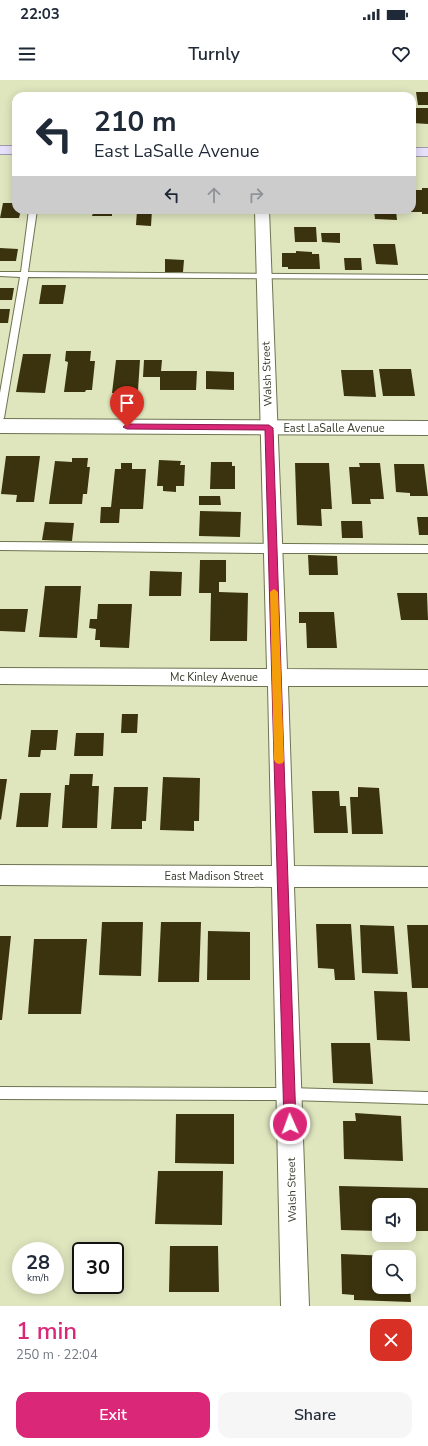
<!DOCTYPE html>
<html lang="en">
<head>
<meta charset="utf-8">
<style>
	body { margin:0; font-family:"Nunito Sans",sans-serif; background:#f6f6f7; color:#1f2937; height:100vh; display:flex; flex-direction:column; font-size:15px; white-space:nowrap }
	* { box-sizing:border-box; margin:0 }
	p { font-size:13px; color:#747a83 }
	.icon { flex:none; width:22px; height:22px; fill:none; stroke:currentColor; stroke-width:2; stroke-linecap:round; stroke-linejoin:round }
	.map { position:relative; height:1226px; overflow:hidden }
	.side { display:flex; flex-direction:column; background:#fff; flex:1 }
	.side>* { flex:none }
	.top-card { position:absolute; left:12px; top:12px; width:404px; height:122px; border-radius:12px; box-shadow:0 2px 10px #0003; background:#fff; color:#1f2937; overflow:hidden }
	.tools { position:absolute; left:372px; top:1118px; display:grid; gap:8px }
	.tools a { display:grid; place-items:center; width:44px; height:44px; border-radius:8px; background:#fff; box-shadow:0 2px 10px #0003; font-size:20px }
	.speed { position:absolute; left:12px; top:1162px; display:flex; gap:8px; font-size:20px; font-weight:700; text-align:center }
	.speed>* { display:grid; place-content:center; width:52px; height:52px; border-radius:50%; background:#fff; box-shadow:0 2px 10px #0003; line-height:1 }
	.speed small { font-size:10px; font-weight:400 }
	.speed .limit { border:2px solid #111; border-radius:6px; background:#fff; color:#111 }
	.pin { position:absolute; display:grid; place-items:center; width:34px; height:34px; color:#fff; margin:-41px -17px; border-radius:50% 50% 50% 0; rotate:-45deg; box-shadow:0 0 4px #0007 }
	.pin .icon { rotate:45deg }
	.me { position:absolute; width:44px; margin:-22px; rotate:358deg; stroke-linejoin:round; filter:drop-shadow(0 0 3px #0008) }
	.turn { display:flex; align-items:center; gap:14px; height:84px; padding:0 16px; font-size:18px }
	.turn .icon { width:52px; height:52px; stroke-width:2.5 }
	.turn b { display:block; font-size:28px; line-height:34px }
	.lanes { display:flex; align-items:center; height:38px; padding:0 16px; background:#0003; justify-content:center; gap:20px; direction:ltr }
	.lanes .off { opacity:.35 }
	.round { display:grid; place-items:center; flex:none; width:42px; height:42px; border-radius:12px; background:#f6f6f7 }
	.head { display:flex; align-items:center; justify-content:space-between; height:68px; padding:0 16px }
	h1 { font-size:24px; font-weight:600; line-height:30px; color:#db2777 }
	.primary-button { display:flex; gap:8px; margin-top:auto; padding:8px 16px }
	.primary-button a { flex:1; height:46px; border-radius:12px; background:#db2777; color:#fff; font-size:16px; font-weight:600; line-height:46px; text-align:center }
	.primary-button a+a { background:#f6f6f7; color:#1f2937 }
	.status { display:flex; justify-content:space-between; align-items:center; height:28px; padding:0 20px; background:#fff; direction:ltr }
	.status svg { height:11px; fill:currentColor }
	header { display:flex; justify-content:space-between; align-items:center; height:52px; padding:0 16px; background:#fff; font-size:18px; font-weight:600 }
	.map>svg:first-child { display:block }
	.building { fill:#3b330e }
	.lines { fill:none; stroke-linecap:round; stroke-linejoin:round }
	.service-casing { stroke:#6e7450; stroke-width:2 }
	.minor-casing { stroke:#6e7450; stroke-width:2 }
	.tertiary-casing { stroke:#6e7450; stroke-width:2 }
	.primary-casing { stroke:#9f99af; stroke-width:2 }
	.service { fill:#fff; fill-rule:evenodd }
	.minor { fill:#fff; fill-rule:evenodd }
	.tertiary { fill:#fff; fill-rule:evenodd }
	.primary { fill:#e6e0fa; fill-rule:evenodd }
	.route { fill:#db2777; stroke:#8e194d }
	.slow { fill:#f59e0b }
	.labels { text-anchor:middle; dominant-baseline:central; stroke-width:4; stroke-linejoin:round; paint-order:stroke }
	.street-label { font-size:11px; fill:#383b2b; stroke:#fff }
</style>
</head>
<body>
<div class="status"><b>22:03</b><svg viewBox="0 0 49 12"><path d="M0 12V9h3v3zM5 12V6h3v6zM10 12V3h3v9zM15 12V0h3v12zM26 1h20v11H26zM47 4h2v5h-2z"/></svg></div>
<header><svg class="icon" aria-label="menu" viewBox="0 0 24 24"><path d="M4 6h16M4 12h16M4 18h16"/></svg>Turnly<svg class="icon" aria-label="heart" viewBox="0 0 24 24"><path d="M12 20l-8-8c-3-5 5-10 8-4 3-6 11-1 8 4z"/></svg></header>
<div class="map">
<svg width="428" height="1226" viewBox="0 0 428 1226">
	<rect width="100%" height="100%" fill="#dfe6be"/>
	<path class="building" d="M416 12H428V25H418Z
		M412 28H428V44L412 43Z
		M422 108H428V134H422V132H411L412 110H422Z
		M3 123H16V130H21L19 138H0Z
		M42 130H73L72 134H42Z
		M84 130H112V136H92L93 133H84Z
		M137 130H152L151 146 136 145Z
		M374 130H396L397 140 375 139Z
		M294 147H316L317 162H295Z
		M321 153H340V163L322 162Z
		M373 164H395L398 185 376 184Z
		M0 168 18 169 16 181H0Z
		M296 171 312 172V174H319L320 189H288V187H282V173H296Z
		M344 178H361L362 190H345Z
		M165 179 184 180 183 192H165Z
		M42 205H66L63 224H39Z
		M0 208H14L12 220H0Z
		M0 229H10L8 243H0Z
		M66 271H91L90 281H95L92 310H86L85 312H64L68 282 65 281Z
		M23 274H51L45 313 16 312Z
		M116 280H140L138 310H133L132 313H112Z
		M144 280H162L161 291H197L196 310H160V297H143Z
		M379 289H411L415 316H383Z
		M341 290H373L376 317 344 316Z
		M206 291 234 292V310L206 309Z
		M6 376H40L34 422H16L17 415 1 414Z
		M72 378H88L87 387H90L87 414H83L82 424H49L55 381 72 382Z
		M159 380 181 381 180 385H185L184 406H176V412L163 411V406H157Z
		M211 382H232V386H235V409H210Z
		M121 383H132V389H146L143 429H120L119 443H100L101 427H111L115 389H121Z
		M295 383H329L332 429H321L322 446 297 445Z
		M359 383H380L384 419H370L371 424H352L349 387H360Z
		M394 384H424L428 416H410V413L396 412Z
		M199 416H220L221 425H199Z
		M200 431 241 432 240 457 199 456Z
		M417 437H428V455H419Z
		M341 441H362L363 458H342Z
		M45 442 74 443 72 461 42 460Z
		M308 475 337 476 338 495H309Z
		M200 480H226V502H219V512L248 513 247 561H210L211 513H199Z
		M150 491 182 492 181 516H149Z
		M45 506H81L77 558 39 557Z
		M397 513H427L428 540H401Z
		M98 524H132L129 568 100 567V560H95L96 549 89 548 90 539H97Z
		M0 529H28L25 552 0 551Z
		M299 532H334L337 568H307L306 543H299Z
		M122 634H138L137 653H121Z
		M31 650H58L56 670H41L40 677H28Z
		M76 653H104L103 676H74Z
		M70 694H93L92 706H99L97 748H62L65 705H69Z
		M163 697 200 698 199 741H194V751L160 750Z
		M0 699H7L1 740 0 739Z
		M114 707H148L146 741H142V749H111Z
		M358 707 379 708 383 754H352L350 717H358Z
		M312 711H339L340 726H346L348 753H314Z
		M20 713H51L48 747H16Z
		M102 842H143L141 896 99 895Z
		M161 842H201L199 902H158Z
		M316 844H351L355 900H335L334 889 318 888Z
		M360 845 394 846 398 894 362 893Z
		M407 845H428V908H412Z
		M208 851 250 852V900H207Z
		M0 856H11L2 940H0Z
		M34 859H87L81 934H28Z
		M374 911 407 912 410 961 377 960Z
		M331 963H370L373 1004 333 1003Z
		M355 1033 401 1036 403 1081 344 1079 343 1041H356Z
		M176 1034H234V1084L175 1083Z
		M158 1091H223L222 1145 155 1144Z
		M339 1106 428 1108V1151H409V1125H379V1151L341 1150Z
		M170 1166H218L219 1212H169Z
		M341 1174 389 1176V1177H379V1207H410L411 1222 354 1220V1215L342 1214Z"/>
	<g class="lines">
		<g class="service-casing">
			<path id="service" d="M29 130H37L28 192 428 195V199L28 197 4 338 0 341V313L20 197 0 196V192H21Z
				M0 462 428 465V473H257L0 470Z
				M0 1007 289 1008 428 1012V1024L289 1020 0 1019Z"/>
		</g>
		<g class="minor-casing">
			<path id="minor" d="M255 130H269L287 589 428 590V606H288L294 786 428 787V807H294L309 1226H281L272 807 0 805V785L272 786 268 606 0 604V588L267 589Z"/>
		</g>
		<g class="tertiary-casing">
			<path id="tertiary" d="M0 339 428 341V355L0 353Z"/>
		</g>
		<g class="primary-casing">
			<path id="primary" d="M0 66H16V74H0Z
				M412 68H428V76H412Z"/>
		</g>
		<use href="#service" class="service"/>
		<use href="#minor" class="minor"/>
		<use href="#tertiary" class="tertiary"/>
		<use href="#primary" class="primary"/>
	</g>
	<path class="route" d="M127 344 269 345 273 348 296 1044 294 1049 290 1050 286 1049 284 1044 265 350 127 349 123 347Z"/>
	<path class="slow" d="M274 509 278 512 284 680 283 683 279 684 276 683 274 680 270 512Z"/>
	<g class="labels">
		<g class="street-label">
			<text transform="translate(267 294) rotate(-92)">Walsh Street</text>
			<text x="334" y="348">East LaSalle Avenue</text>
			<text x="214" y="597">Mc Kinley Avenue</text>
			<text x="214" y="796">East Madison Street</text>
			<text transform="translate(292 1110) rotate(-91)">Walsh Street</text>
		</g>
	</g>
</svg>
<div class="tools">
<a><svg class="icon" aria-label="sound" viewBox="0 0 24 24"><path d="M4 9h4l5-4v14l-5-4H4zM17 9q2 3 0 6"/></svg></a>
<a><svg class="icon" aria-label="search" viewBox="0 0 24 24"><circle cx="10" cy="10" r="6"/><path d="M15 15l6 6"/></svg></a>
</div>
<div class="speed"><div>28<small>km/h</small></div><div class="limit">30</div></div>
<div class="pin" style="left:127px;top:347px;background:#d93025"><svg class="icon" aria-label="arrive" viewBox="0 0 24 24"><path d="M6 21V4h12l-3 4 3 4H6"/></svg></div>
<svg class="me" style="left:290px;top:1044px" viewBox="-20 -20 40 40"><circle r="17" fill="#db2777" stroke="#fff" stroke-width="3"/><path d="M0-11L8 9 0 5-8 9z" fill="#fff"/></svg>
<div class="top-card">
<div class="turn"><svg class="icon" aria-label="left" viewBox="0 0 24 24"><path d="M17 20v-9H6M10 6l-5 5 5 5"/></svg><div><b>210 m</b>East LaSalle Avenue</div></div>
<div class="lanes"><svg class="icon" aria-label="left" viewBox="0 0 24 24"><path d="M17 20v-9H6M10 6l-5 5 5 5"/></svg><svg class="icon off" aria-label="ahead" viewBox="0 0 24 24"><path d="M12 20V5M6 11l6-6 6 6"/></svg><svg class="icon off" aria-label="right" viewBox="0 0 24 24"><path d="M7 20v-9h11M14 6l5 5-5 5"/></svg></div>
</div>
</div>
<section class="side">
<div class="head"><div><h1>1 min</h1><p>250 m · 22:04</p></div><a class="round" style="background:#d93025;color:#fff"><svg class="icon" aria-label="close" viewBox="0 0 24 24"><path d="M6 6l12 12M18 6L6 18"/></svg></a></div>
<div class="primary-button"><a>Exit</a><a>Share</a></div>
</section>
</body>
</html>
